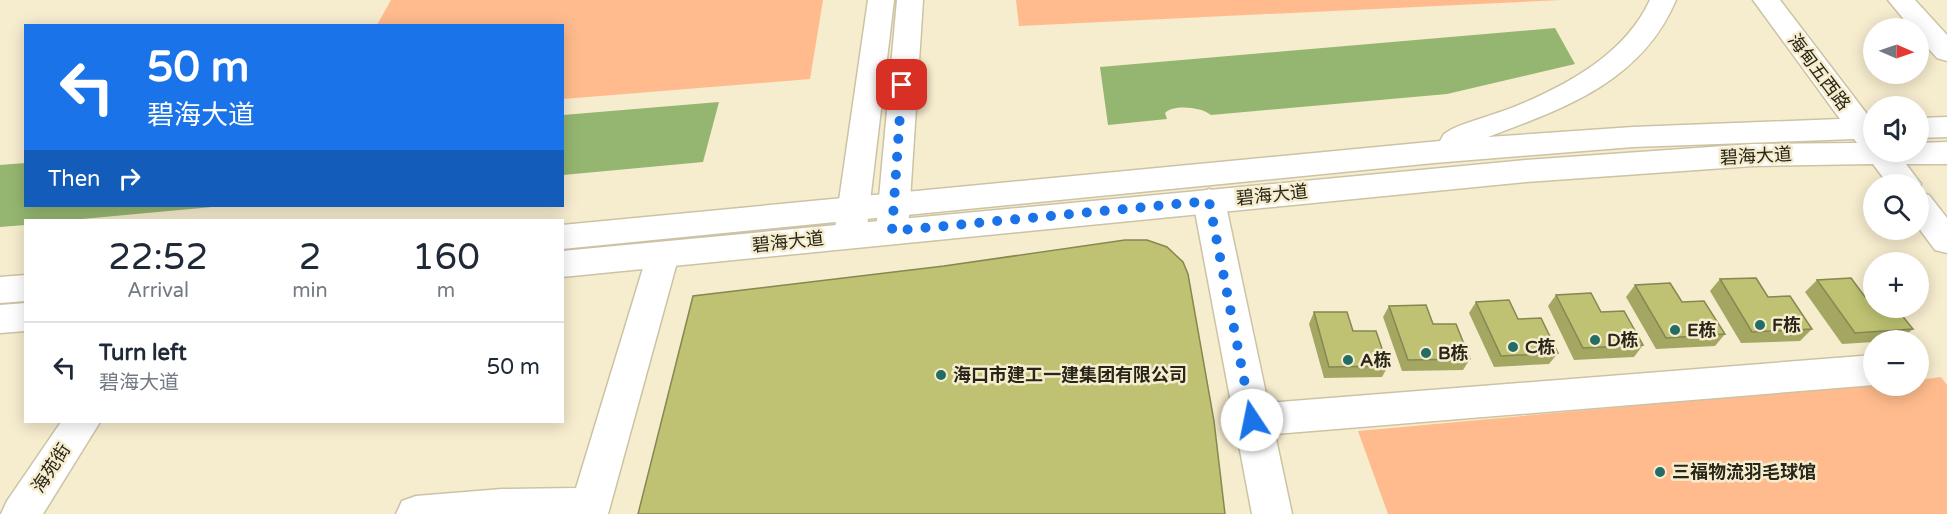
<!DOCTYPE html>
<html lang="en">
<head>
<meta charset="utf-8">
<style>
	body { margin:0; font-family:"Varela Round","Noto Sans SC",sans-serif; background:#f6f6f7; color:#1f2937; height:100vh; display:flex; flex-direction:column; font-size:22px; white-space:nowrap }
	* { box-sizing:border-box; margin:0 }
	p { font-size:20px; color:#747a83 }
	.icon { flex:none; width:33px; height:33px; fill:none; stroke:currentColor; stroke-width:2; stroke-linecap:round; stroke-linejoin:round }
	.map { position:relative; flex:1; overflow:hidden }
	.panel { position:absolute; left:24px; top:219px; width:540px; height:204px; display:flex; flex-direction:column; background:#fff; border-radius:0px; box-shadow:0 3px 15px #0003 }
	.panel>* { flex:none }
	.guide { position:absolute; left:24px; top:24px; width:540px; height:183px; border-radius:0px; box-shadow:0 3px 15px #0003; background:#1a73e8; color:#fff; overflow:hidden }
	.needle { width:39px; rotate:92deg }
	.controls { position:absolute; left:1863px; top:18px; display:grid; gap:12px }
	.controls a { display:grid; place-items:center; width:66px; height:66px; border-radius:50%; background:#fff; box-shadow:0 3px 15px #0003; font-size:30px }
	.pin { position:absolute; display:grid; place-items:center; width:51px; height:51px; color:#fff; margin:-26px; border-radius:12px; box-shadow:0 3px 9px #0006 }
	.me { position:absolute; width:66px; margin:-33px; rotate:349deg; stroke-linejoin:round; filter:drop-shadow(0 0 4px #0008) }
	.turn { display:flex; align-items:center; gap:21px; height:126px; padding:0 24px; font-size:27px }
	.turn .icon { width:78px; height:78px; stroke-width:2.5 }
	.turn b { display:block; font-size:42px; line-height:51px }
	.then { display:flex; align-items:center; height:57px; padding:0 24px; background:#0003; gap:12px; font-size:22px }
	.eta { display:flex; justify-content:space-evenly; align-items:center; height:102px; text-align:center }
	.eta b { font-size:36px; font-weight:600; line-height:42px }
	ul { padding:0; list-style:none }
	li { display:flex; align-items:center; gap:18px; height:90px; padding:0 24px; border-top:2px solid #e0e1e3 }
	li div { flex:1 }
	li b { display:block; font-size:22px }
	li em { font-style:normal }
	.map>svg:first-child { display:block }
	.green { fill:#ffbb8d }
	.water { fill:#95b670 }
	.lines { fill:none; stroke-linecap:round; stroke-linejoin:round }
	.minor-casing { stroke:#ccc3a5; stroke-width:3 }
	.major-casing { stroke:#ccc3a5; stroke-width:3 }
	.minor { fill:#fff; fill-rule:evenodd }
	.major { fill:#fff; fill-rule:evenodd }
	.wall { fill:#a3a762 }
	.building { fill:#bec272; stroke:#858850; stroke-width:1.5 }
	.route { stroke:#1a73e8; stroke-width:10; stroke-dasharray:0 18 }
	.poi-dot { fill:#246d65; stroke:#f6ecce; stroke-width:2 }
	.labels { text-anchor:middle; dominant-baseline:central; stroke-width:5; stroke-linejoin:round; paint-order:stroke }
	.street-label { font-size:18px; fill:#282519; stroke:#f6ecce }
	.poi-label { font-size:18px; font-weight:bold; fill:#282519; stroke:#f6ecce; text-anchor:start }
</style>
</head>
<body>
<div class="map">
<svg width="1947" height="514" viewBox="0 0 1947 514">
	<rect width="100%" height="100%" fill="#f6ecce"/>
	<path class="green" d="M391 0H823L810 79 563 99 562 26 377 25Z
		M1016 0H1561L1019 26Z
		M1941 377 1947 385V514H1388L1358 431 1873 384 1918 386 1919 380Z"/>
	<path class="water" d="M1555 28 1575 64 1447 94 1211 115C1202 107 1173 104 1165 113L1167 119 1108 125 1100 67Z
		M719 102 703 162 563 175V115Z
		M25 163 26 206H223L71 220H26L25 225 0 227V165Z"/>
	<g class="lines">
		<g class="minor-casing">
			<path id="minor" d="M868 0H894L866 235 861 244 850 247 839 244 834 235Z
				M897 0H923L908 231 903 240 892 243 881 240 876 231Z
				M1209 189 1220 193 1225 201 1268 403 1874 355V385L1275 434 1292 514H1252L1193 201 1198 193Z
				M663 242 675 246 679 255 608 514H396L402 501 416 496 502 489 576 488 647 255 651 246Z
				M61 422H100L43 514H1L7 501Z"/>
		</g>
		<g class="major-casing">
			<path id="major" d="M1650 0H1676C1641 82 1565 108 1488 137L1633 127 1840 119 1753 0H1780L1870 118H1874V152H1918V143L1947 142V164H1906L1921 184 1918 188V184H1888L1873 164 1753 166 1526 182 562 277V251L1526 160 1753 144 1857 143 1854 139 1633 147 1434 163 562 249V225L1440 141 1444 134 1452 129C1472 120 1494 115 1514 107 1568 85 1625 54 1650 0Z
				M1888 0H1915L1947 35V61L1937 58 1918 37V28H1911Z
				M1947 117V137L1918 138V118Z
				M1918 192 1929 195 1947 218V253L1935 250 1918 227Z
				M26 275V301L0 303V277Z
				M26 303V331L0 333V305Z"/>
		</g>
		<use href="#minor" class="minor"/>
		<use href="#major" class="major"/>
	</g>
	<path class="wall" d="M1720 279 1768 297 1812 329 1800 341 1741 343 1710 291Z
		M1817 280 1865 297 1913 329 1900 340H1874V342L1842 344 1805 292Z
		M1635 285 1682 302 1725 334 1715 346 1656 349 1626 297Z
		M1556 295 1601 312 1643 345 1634 357 1574 360 1548 306Z
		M1476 302 1518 319 1558 353 1549 364 1494 367 1469 313Z
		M1389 306 1433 324 1470 359 1463 370 1402 371 1383 317Z
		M1314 312 1353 331 1388 366 1382 377 1324 378 1309 324Z"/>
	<path class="building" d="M1125 240H1147L1167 247 1183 262 1188 274 1214 421 1225 514H638L693 296 944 266Z
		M1756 278 1768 297 1790 296 1812 329 1752 332 1720 279Z
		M1851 278 1865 297 1874 296V308H1896L1913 329 1855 333 1817 280Z
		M1670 283 1682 302 1704 301 1725 334 1666 338 1635 285Z
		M1591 293 1601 312 1624 311 1643 345 1583 348 1556 295Z
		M1509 300 1518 319 1541 318 1558 353 1501 356 1476 302Z
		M1426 305 1433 324H1456L1470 359 1408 360 1389 306Z
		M1314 312H1347L1353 331H1376L1388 366 1329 367Z"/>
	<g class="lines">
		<path class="route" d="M902 85 892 231 1209 201 1252 420"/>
	</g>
	<g class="poi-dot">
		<circle cx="1760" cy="325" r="6"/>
		<circle cx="1675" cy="330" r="6"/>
		<circle cx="1595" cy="340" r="6"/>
		<circle cx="1513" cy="347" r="6"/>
		<circle cx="1426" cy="353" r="6"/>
		<circle cx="1348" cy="360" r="6"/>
		<circle cx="941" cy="375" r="6"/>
		<circle cx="1660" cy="472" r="6"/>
	</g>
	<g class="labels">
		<g class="street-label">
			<text transform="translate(1819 72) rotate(53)">海甸五西路</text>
			<text transform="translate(1756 156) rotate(-3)">碧海大道</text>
			<text transform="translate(1272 195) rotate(-6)">碧海大道</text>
			<text transform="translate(788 242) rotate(-6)">碧海大道</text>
			<text transform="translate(51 468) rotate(-57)">海苑街</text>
		</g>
		<g class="poi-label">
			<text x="1772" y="325">F栋</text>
			<text x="1687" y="330">E栋</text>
			<text x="1607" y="340">D栋</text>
			<text x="1525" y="347">C栋</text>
			<text x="1438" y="353">B栋</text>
			<text x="1360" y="360">A栋</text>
			<text x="953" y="375">海口市建工一建集团有限公司</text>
			<text x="1672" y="472">三福物流羽毛球馆</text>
		</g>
	</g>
</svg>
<div class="controls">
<a><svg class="needle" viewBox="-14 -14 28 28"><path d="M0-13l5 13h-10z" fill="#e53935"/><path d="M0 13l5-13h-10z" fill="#747a83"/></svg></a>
<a><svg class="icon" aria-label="sound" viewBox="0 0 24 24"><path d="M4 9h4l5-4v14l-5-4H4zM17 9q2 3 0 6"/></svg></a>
<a><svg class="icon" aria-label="search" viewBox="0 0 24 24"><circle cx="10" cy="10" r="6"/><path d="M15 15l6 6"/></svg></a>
<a>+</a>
<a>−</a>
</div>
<div class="pin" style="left:902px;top:85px;background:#d93025"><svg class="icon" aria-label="arrive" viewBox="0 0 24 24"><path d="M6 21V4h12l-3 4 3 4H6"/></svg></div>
<svg class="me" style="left:1252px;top:420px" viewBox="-20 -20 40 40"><circle r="19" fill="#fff"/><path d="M0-13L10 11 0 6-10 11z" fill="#1a73e8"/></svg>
<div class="guide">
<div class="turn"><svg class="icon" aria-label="left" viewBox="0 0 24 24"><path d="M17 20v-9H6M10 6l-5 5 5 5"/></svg><div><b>50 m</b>碧海大道</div></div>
<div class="then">Then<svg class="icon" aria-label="right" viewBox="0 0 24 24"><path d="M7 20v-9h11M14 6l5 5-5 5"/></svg></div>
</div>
<section class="panel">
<div class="eta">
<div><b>22:52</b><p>Arrival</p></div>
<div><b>2</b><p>min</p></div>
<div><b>160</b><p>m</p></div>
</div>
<ul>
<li><svg class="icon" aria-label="left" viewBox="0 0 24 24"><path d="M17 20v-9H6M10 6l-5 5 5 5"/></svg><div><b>Turn left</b><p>碧海大道</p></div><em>50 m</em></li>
</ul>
</section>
</div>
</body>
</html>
